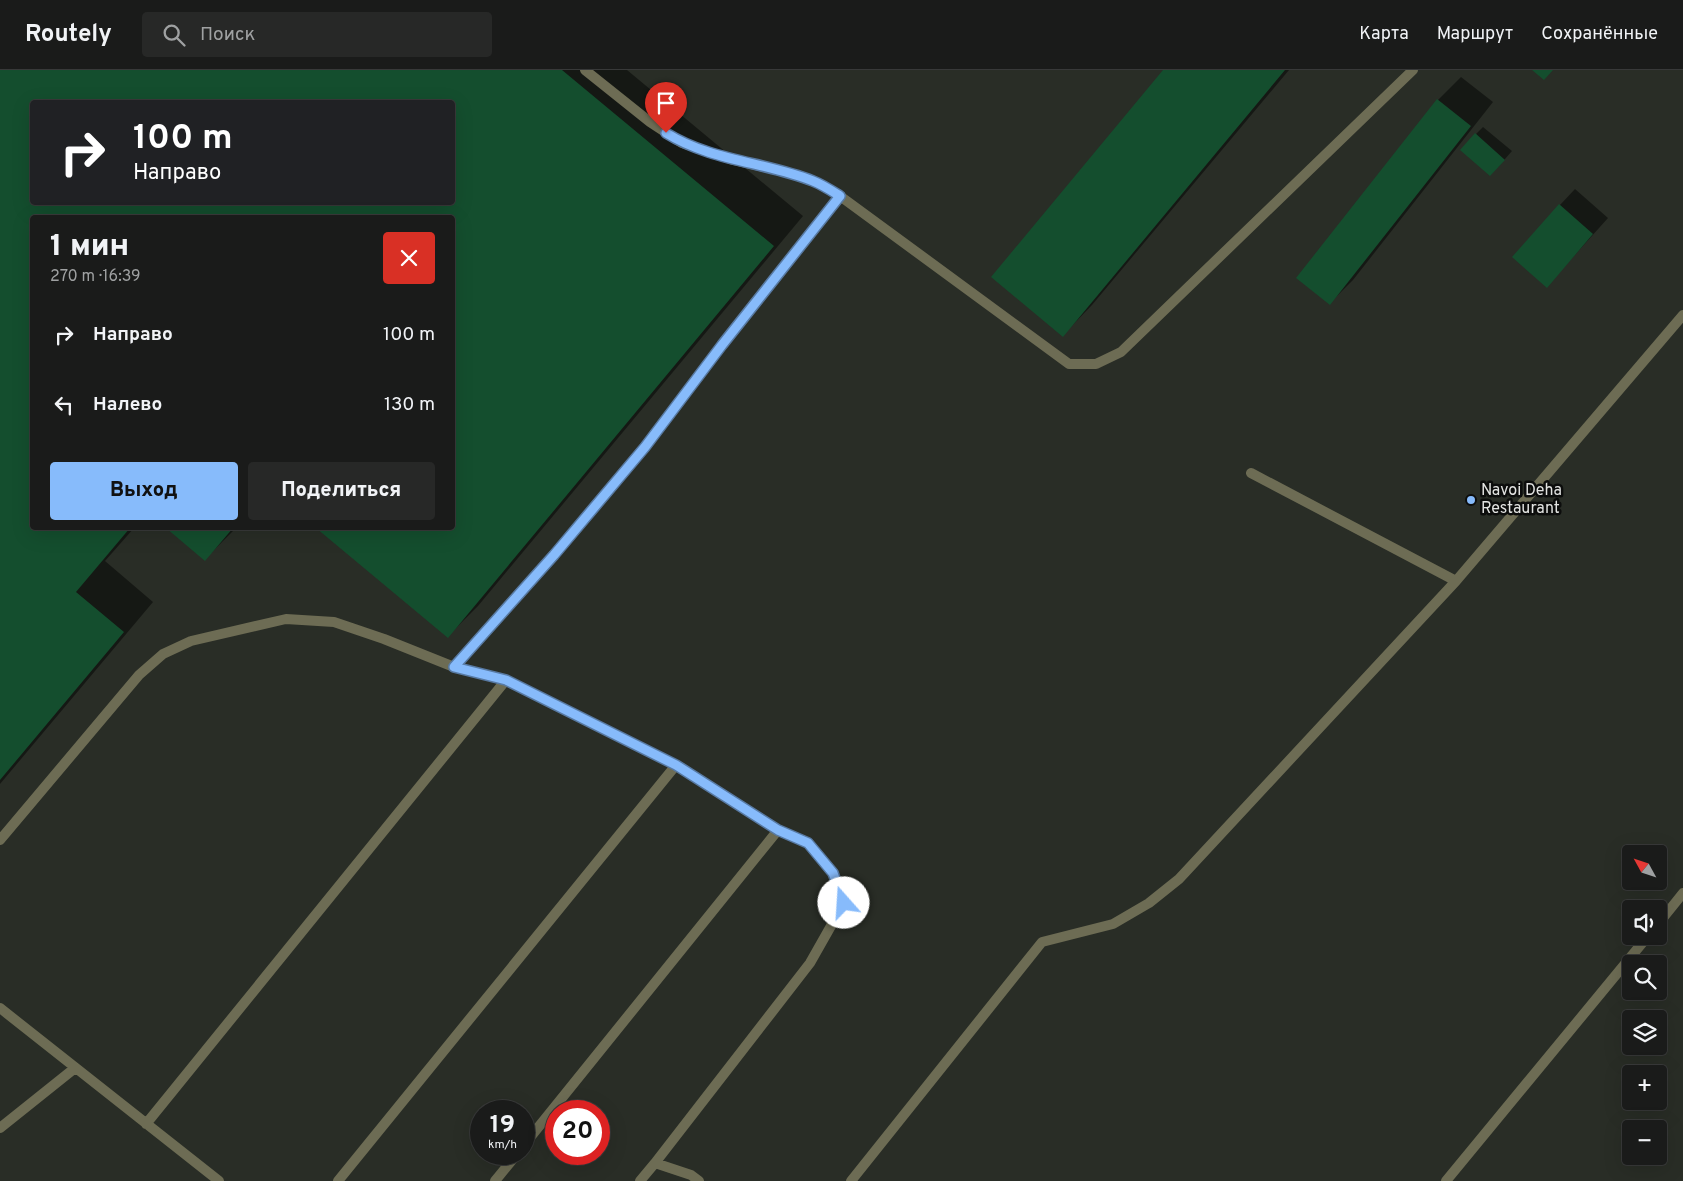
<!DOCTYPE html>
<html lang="ru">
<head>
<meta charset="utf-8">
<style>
	body { margin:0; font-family:Overpass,sans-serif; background:#272827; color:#f1f3f6; height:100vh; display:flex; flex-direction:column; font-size:19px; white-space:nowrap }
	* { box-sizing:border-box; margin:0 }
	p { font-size:16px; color:#9fa1a2 }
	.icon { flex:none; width:28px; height:28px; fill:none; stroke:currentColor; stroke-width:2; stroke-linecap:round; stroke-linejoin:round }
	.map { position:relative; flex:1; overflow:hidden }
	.side { position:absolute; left:30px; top:145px; width:425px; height:315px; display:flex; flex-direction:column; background:#1a1b1a; border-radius:5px; box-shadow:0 5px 20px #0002,0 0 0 1px #383939 }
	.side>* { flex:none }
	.top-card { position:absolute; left:30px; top:30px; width:425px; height:105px; border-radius:5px; box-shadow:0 5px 20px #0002,0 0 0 1px #383939; background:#202124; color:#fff; overflow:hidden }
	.needle { width:32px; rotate:310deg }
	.fabs { position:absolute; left:1622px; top:775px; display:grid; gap:10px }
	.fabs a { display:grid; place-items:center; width:45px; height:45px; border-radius:5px; background:#1a1b1a; box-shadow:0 5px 20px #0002,0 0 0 1px #383939; font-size:25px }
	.speed { position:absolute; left:470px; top:1030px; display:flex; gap:10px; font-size:25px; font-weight:700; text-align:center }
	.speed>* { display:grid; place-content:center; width:65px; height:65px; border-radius:50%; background:#1a1b1a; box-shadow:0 5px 20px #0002,0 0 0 1px #383939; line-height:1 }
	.speed small { font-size:12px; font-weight:400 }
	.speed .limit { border:8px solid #d22; background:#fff; color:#111 }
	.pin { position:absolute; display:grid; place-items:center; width:42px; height:42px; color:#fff; margin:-51px -21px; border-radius:50% 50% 50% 0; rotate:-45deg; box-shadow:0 0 5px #0007 }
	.pin .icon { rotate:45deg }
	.me { position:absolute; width:55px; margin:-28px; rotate:341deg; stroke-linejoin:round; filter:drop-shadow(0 0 4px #0008) }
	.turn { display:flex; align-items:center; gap:18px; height:105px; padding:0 20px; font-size:22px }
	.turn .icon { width:65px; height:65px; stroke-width:2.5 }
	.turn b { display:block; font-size:35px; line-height:42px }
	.round { display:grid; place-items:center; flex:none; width:52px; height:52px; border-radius:5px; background:#272827 }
	.headline { display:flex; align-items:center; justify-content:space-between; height:85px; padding:0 20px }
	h1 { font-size:30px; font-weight:800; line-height:38px }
	.action { display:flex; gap:10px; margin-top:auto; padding:10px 20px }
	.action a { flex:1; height:58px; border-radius:5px; background:#87bbfb; color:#111; font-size:20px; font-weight:800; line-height:58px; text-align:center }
	.action a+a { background:#272827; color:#f1f3f6 }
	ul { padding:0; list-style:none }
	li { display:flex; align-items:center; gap:15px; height:70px; padding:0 20px }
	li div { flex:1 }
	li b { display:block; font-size:19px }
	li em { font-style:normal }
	header { display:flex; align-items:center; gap:30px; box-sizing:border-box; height:70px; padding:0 25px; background:#1a1b1a; border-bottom:1px solid #383939 }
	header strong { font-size:24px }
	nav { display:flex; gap:28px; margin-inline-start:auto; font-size:18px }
	.search { width:350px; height:45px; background:#272827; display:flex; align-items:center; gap:12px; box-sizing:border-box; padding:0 18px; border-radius:5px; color:#9fa1a2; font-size:19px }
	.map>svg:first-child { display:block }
	.built { fill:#292d26; fill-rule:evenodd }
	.shadow { fill:#0007; fill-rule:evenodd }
	.building { fill:#144e2e; fill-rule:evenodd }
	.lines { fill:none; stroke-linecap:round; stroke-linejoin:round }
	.service { stroke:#6d6c54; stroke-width:10 }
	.route-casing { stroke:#587aa3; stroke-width:12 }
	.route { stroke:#87bbfb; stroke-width:9 }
	.poi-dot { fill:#87bbfb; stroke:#0c0d0c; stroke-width:2 }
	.labels { text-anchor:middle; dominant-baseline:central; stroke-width:5; stroke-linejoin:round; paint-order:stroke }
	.poi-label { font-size:16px; fill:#e3e4e2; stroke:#0c0d0c; text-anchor:start }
</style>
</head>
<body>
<header>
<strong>Routely</strong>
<div class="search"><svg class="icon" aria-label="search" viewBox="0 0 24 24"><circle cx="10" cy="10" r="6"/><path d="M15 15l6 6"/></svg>Поиск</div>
<nav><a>Карта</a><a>Маршрут</a><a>Сохранённые</a></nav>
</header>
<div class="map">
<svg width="1683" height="1111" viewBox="0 0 1683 1111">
	<rect width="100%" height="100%" fill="#232422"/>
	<path class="built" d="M0 0H1683V1111H0ZM32 32H452V132H32ZM32 148H452V458H32ZM1631 784H1659V811H1631ZM1631 839H1659V866H1631ZM1631 894H1659V921H1631ZM1631 949H1659V976H1631ZM1631 1004H1659V1031H1631ZM481 1041H524V1084H481ZM556 1041H599V1084H556ZM1631 1059H1659V1086H1631Z"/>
	<path class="shadow" d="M0 0H627L803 146 478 536 448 566 318 458H452V148H32V458H134L105 491 153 532 0 714ZM32 32H452V132H32Z
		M1165 0H1289L1092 235 1063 265Z
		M1461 7 1493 32 1353 210 1330 233 1438 30Z
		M1483 57 1512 81 1498 97 1476 64Z
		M1575 119 1608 148 1547 216 1560 135Z
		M168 458H236L205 489Z"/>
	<path class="building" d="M0 0H562L774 176 448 568 316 458H452V148H32V458H130L76 522 124 562 0 710ZM32 32H452V132H32Z
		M1163 0H1285L1063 267 991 207Z
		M1532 0H1553L1544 10Z
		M1437 29 1471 56 1330 235 1296 208Z
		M1475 63 1505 90 1490 106 1460 80Z
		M1559 134 1593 164 1547 218 1512 187Z
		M166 458H233L205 491Z"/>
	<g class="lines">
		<path class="service" d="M585 0 650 52 682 73 733 90 785 102 815 112 840 126
			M1251 403 1456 511
			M454 597 506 610 676 695 778 760 808 773 833 803 844 833 810 893 655 1093
			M0 770 139 605 163 584 191 571 286 549 334 552 384 569 454 597 554 485 645 377 722 275 840 126 1069 294H1096L1121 282 1413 0
			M1659 853 1683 823
			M0 938 219 1111
			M146 1054 506 610
			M0 1058 75 998
			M524 1075 778 760
			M338 1111 676 695
			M495 1111 517 1084
			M640 1111 655 1093 691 1105 699 1111
			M851 1111 1042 872 1113 854 1149 833 1179 809 1456 511 1683 245
			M1446 1111 1648 866"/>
	</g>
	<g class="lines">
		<g class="route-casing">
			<path id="route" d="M666 63C711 91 765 92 813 111 823 115 832 121 840 126L722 275 645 377 554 485 454 597 506 610 676 695 778 760 808 773 833 803 844 833"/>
		</g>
		<use href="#route" class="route"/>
	</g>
	<circle class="poi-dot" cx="1471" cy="430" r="5"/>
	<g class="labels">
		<g class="poi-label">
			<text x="1481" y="421">Navoi Deha<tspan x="1481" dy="18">Restaurant</tspan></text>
		</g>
	</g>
</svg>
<div class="fabs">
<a><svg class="needle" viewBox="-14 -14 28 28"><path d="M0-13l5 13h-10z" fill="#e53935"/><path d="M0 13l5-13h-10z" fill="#9fa1a2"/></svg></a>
<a><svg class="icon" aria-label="sound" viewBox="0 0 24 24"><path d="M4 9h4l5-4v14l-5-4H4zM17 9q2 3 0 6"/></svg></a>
<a><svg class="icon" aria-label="search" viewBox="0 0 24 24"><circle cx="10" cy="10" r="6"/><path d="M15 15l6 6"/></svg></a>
<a><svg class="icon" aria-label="layers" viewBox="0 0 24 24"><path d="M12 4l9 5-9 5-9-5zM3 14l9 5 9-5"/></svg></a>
<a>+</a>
<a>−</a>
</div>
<div class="speed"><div>19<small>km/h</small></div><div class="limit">20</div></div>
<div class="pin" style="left:666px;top:63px;background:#d93025"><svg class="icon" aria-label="arrive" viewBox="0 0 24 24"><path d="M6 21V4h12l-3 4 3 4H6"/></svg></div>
<svg class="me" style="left:844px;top:833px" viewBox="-20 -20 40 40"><circle r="19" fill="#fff"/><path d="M0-13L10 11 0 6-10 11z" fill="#87bbfb"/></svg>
<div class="top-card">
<div class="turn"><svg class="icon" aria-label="right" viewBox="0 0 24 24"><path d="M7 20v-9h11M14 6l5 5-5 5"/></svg><div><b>100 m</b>Направо</div></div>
</div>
<section class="side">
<div class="headline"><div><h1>1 мин</h1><p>270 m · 16:39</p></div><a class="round" style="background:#d93025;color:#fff"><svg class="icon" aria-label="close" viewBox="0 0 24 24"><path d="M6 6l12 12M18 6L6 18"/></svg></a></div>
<ul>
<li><svg class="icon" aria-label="right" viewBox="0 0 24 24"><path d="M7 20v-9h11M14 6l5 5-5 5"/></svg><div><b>Направо</b></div><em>100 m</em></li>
<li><svg class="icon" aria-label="left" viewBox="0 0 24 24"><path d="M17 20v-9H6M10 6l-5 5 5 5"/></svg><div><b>Налево</b></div><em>130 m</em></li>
</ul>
<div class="action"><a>Выход</a><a>Поделиться</a></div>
</section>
</div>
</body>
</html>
